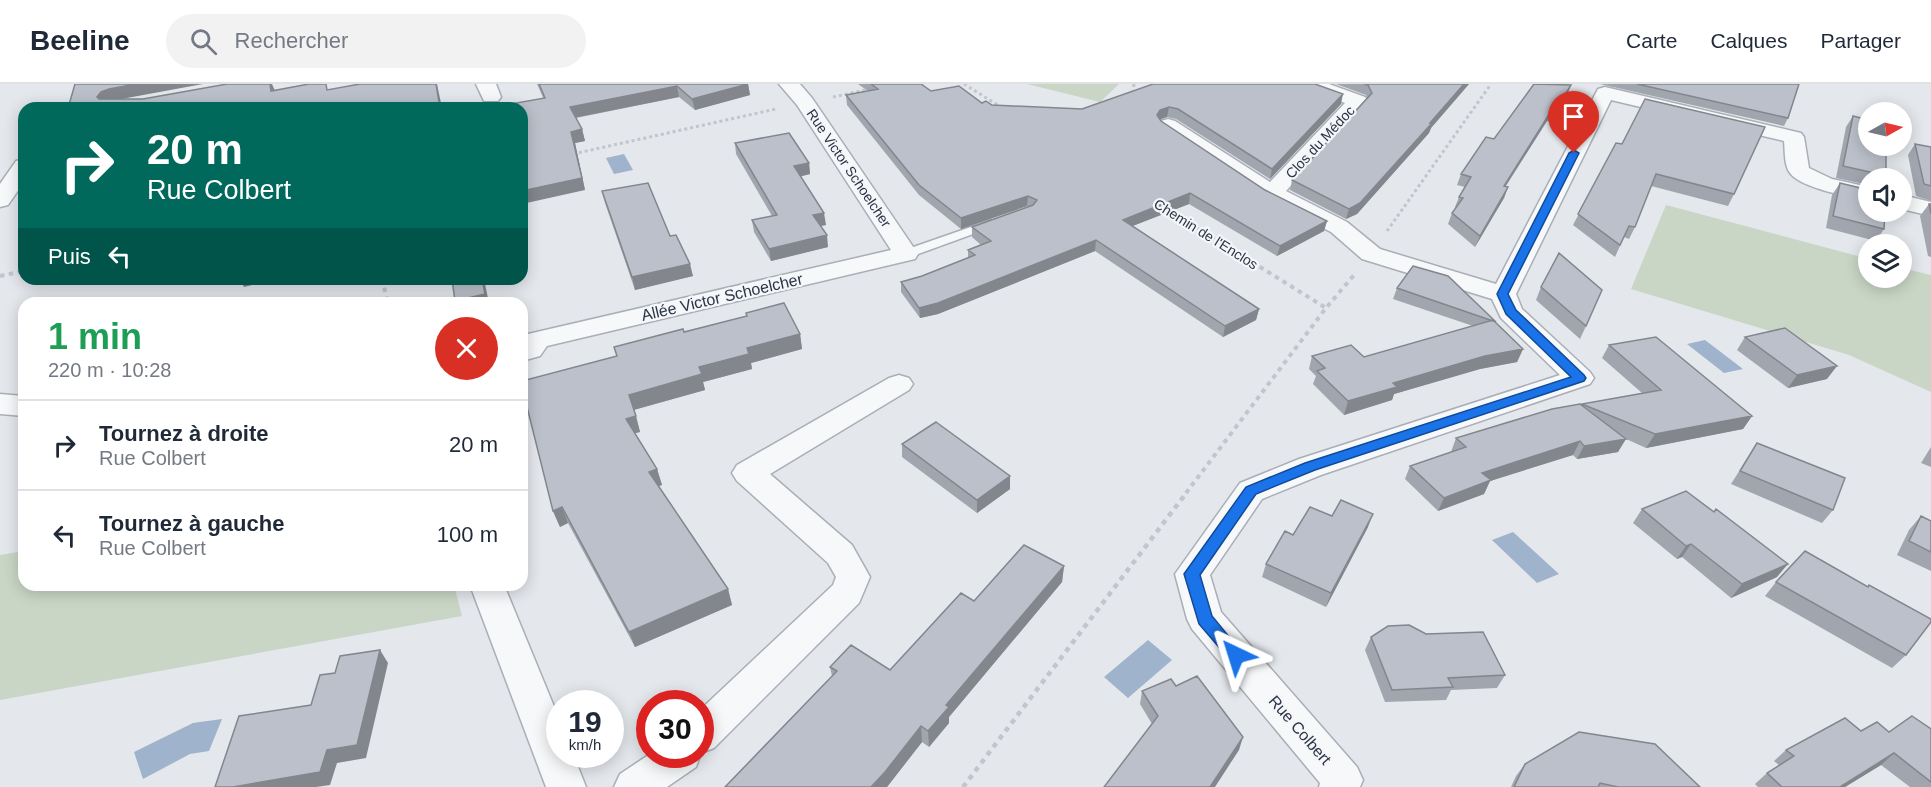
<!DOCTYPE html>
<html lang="fr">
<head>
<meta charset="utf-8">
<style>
	body { margin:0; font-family:Arial,sans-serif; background:#f2f2f3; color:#1f2937; height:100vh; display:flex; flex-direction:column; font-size:22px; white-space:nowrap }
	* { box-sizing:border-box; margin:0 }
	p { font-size:20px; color:#747a83 }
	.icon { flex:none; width:33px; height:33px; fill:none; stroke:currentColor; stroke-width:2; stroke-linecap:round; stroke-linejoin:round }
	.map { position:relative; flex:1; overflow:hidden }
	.drawer { position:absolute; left:18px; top:213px; width:510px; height:294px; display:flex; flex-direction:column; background:#fff; border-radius:18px; box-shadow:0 3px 15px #0003 }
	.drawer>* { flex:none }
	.top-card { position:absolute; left:18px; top:18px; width:510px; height:183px; border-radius:18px; box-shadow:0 3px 15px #0003; background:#00695c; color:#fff; overflow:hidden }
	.needle { width:39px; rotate:82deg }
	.fabs { position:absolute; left:1858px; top:18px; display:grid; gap:12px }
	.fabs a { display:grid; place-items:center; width:54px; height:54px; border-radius:50%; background:#fff; box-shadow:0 3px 15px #0003; font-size:30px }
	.speed { position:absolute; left:546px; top:606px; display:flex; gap:12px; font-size:30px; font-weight:700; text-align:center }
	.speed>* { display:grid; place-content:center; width:78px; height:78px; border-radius:50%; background:#fff; box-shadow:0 3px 15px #0003; line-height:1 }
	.speed small { font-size:15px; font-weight:400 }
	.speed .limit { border:9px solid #d22; background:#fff; color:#111 }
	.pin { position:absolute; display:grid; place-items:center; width:51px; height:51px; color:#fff; margin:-62px -26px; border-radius:50% 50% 50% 0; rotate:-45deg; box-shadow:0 0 6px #0007 }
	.pin .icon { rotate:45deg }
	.me { position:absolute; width:66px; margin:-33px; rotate:319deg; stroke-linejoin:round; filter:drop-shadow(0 0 4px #0008) }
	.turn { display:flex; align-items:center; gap:21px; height:126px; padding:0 30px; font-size:27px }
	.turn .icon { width:78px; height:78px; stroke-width:2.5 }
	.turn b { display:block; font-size:42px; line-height:51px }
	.then { display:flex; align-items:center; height:57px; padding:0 30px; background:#0003; gap:12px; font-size:22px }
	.round { display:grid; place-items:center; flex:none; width:63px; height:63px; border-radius:32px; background:#f2f2f3 }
	.overview { display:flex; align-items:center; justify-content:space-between; height:102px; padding:0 30px }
	h1 { font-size:36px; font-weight:700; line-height:45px; color:#1e9e55 }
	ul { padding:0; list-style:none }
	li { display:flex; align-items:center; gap:18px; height:90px; padding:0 30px; border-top:2px solid #e0e1e3 }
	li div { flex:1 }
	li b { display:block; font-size:22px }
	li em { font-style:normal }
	header { display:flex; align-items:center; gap:36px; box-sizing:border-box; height:84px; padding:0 30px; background:#fff; border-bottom:2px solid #e0e1e3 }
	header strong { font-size:28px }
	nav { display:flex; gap:33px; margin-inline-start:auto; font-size:21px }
	.search { width:420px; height:54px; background:#f2f2f3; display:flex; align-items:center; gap:15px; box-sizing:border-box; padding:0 21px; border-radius:33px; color:#747a83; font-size:22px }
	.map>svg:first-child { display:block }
	.green { fill:#c9d6c5 }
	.water { fill:#9fb4cc }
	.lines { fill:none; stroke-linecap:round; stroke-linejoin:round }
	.service-casing { stroke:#a9aeb7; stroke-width:3 }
	.minor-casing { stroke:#a9aeb7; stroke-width:3 }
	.path-far2 { stroke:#c2c5cb; stroke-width:3; stroke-dasharray:3 3; stroke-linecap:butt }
	.path-far1 { stroke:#c2c5cb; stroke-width:4; stroke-dasharray:4.5 4.5; stroke-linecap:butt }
	.path { stroke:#c2c5cb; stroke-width:4.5; stroke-dasharray:5 5; stroke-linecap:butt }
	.service { fill:#f7f8fa; fill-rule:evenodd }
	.minor { fill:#f7f8fa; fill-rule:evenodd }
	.wall { fill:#a1a5ae }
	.shaded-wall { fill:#83868d }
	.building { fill:#bbc0ca; stroke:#83868d; stroke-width:1.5 }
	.route { fill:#1a73e8; stroke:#114b97; stroke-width:1.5 }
	.labels { text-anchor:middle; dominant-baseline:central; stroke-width:4.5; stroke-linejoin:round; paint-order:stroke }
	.far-street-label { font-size:14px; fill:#2b3445; stroke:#f4f6f9 }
	.street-label { font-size:16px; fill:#2b3445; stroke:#f4f6f9 }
</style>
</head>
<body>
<header>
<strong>Beeline</strong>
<div class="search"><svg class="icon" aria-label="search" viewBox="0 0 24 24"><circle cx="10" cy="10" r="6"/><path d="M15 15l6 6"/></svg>Rechercher</div>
<nav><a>Carte</a><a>Calques</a><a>Partager</a></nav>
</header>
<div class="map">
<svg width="1931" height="703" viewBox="0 0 1931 703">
	<rect width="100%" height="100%" fill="#e4e7ec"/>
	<path class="green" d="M1027 0H1119L1100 18Z
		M1666 121 1869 175V194H1902V184L1931 191V308L1849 271 1631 205Z
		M24 467V501H454L462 532 0 616V471Z"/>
	<path class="water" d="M624 70 633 86 614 90 606 74Z
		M1705 256 1743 285 1724 289 1687 260Z
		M1513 448 1559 490 1537 499 1492 456Z
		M1148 556 1172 576 1128 614 1104 593Z
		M222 635 209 667 190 670 143 695 134 668 193 639Z"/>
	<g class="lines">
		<g class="service-casing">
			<path id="service" d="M991 136 995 138V142L910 173 906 174 900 170 902 167Z"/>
		</g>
		<g class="minor-casing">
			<path id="minor" d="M476 0H496L501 13 498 17H484Z
				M779 0H800L812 14 918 170 915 175 547 262 540 272 522 277V258L528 250 891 166 797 21Z
				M1301 0H1329L1365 13 1368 17 1286 107 1347 138 1380 165 1496 200 1598 5 1605 3 1801 49 1804 53 1809 84 1832 95 1869 103V117C1851 113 1800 104 1790 89 1784 82 1785 66 1784 57L1611 16 1516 210 1522 225 1590 288 1594 294 1590 300 1321 391 1262 415 1210 491 1221 528 1357 683 1363 696 1360 703H1319L1320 699 1192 545 1187 535 1175 490 1240 399 1299 375 1560 291 1501 234 1492 215 1362 175 1331 148 1264 114 1161 45 1158 41 1161 37 1168 35 1175 37 1270 98 1345 19 1304 4Z
				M24 75V98L8 121 0 123V100L16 77Z
				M1902 111 1931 118V132L1902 125Z
				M899 291 909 294 913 300 909 306 770 390 852 461 870 493 859 519 714 664 701 669 696 683 667 703H614L620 690 650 670H700V626L833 501 836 493 828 479 737 397 732 389 737 381 889 294Z
				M0 310 24 312V332L0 330Z
				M470 501H504L560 637V670H573L586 703H546Z"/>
		</g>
		<path class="path-far2" d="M964 0 1001 23
			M1134 0 1133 7 1136 10
			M833 13 870 5
			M573 70 776 25
			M1166 125 1255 180
			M1387 147 1491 0"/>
		<path class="path-far1" d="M1252 178 1326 224
			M0 192 24 187
			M382 195 388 219
			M1186 409 1326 224 1354 191"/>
		<path class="path" d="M963 703 1187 408"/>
		<use href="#service" class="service"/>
		<use href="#minor" class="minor"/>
	</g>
	<path class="wall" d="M537 0H748L750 11 695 26 679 13 576 34 582 45 585 57 575 59 585 106Z
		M858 0H921L931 7 992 21 1082 25 1341 20 1270 95 1176 35 1167 33 1160 35 1161 37 1265 106 1327 137 1324 147 1277 172 1189 120 1133 142 1259 225 1256 236 1223 253 1095 167 938 230 920 234 901 208V198L922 192 968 174V166L981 161 972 153V143L1028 123 1027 122 961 145 919 111 847 21 846 11 868 7Z
		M1336 0H1469L1431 44 1429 49 1357 130 1346 135 1290 106 1292 96 1367 14 1366 11Z
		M1600 0H1799L1788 34 1784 42Z
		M1571 1 1567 10 1551 38 1547 37 1506 102 1508 103 1504 114 1475 163 1448 140 1452 129 1456 124 1455 123 1459 113 1465 103 1457 101 1461 90 1494 55Z
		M1853 32 1886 94H1869V101L1836 94 1846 43Z
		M735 59 809 79 810 90 800 92 826 141 820 142 828 163 771 177 754 148 752 136 772 132 736 70Z
		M1616 59 1734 110 1728 122 1651 102 1635 143 1629 155 1624 153 1615 173 1573 141Z
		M1915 60 1931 63V117L1916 112 1908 71Z
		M1840 99 1884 145 1876 157 1826 144 1832 111Z
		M602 107 670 152 693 192 635 206 605 119Z
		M1929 120H1931V173L1928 172 1920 132Z
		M1541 203 1586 242 1580 255 1536 216Z
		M1397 204 1496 238V239L1523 265 1517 278 1480 285 1394 310 1392 316 1344 331 1313 300 1316 292 1309 285 1312 272 1364 273 1473 242 1393 215Z
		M746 229 800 250 802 265 751 279 752 285 703 298 705 306 634 326 640 348 635 349 657 385 662 401 658 402 728 505 732 521 635 563 568 439 560 443 553 427 617 272 614 263 684 248 746 233Z
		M1745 253 1827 295 1788 304 1737 266Z
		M1609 261 1752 332 1743 345 1646 364 1624 354 1618 368 1577 375 1573 371 1490 397 1484 410 1438 427 1405 395 1410 382 1451 368 1456 354 1582 321V320L1642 309 1602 274Z
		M1757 359 1833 426 1822 439 1731 400Z
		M902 360 1010 392V405L977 429 902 373Z
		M1931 363V383L1921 379Z
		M1642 425 1777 493 1731 514 1682 473 1677 475 1633 439Z
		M1332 432 1368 443 1326 523 1262 493 1266 480 1293 451Z
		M1921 432 1931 437V487L1897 471 1909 446Z
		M1064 482 1062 498 949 633V639L929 663 922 658 887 703H725L832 592 830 583 890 586 974 517Z
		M1776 498 1906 571 1892 584 1765 512Z
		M1371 553 1505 591 1497 604 1451 606 1446 616 1385 618 1365 566Z
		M1176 602 1239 666 1152 640 1140 620 1142 607Z
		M1931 645V703H1910L1881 681 1845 703H1758L1755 700 1767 689 1779 681 1774 677 1786 666 1861 647 1889 648Z
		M1525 680 1700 703H1511L1516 692Z"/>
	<path class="shaded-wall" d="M136 0H203L116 16 104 24 97 13 101 8 109 5Z
		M270 0H272L275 7H271Z
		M436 0H437L442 24H440Z
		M748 0 750 11 695 26 692 15Z
		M1464 0H1469L1431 44 1429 49 1357 130 1346 135 1349 125 1430 39Z
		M1571 1 1567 10 1551 38 1555 28Z
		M677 2 679 13 573 34 570 23Z
		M1343 10 1341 20 1270 95 1272 85Z
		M1169 23 1167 33 1159 36 1157 31 1160 26Z
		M1551 27 1547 37 1499 112 1504 102Z
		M582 45 585 57 575 59 585 106 522 120V107L571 48Z
		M809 79 810 90 795 94 794 82Z
		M1508 103 1504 114 1475 163 1480 152Z
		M1190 109 1189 120 1122 146 1123 136Z
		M1028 112 1027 122 961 145V134Z
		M824 129 826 141 815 143 813 131Z
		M1327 137 1324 147 1277 172 1280 162Z
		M827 151 828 163 771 177 769 165Z
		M1096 156 1095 167 938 230 920 234 919 224Z
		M690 180 693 192 635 206 632 193Z
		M239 195H276L244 203Z
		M482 195H484L489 219H455V217Z
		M1259 225 1256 236 1223 253 1225 242Z
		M800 250 802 265 751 279 752 285 703 298 705 306 633 326 629 311 747 264Z
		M1523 265 1517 278 1480 285 1394 310 1392 316 1344 331 1348 317 1393 299 1485 272Z
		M1837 282 1827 295 1788 304 1797 291Z
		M636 332 640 348 631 350 626 335Z
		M1752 332 1743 345 1646 364 1655 350Z
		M1626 355 1618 368 1577 375 1584 362Z
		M1580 357 1573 371 1490 397 1484 410 1438 427 1444 414 1482 389Z
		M657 385 662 401 653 404 649 388Z
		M1010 392V405L977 429V416Z
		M562 423 568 439 560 443 553 427Z
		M1373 430 1368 443 1326 523 1331 509Z
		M1691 460 1682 473 1677 475 1686 462Z
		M1788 480 1777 493 1731 514 1742 500Z
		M1064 482 1062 498 949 633V639L929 663 928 647 946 621Z
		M728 505 732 521 635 563 629 548Z
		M380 566 388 579 366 674 337 679 330 701 316 703H233L327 666Z
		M921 642 922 658 887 703H871Z
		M1243 653 1239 666 1215 703H1210Z
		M1894 669 1881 681 1845 703H1840Z"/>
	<path class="building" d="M75 0H136L109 5 101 8 97 13 99 15H143L227 0H270L271 7 309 0H326L327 6 360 0H436L440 24H68Z
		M539 0H748L692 15 677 2 570 23 582 45 571 48 582 94 522 107V24H489L545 14Z
		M871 0H921L931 7 959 2 982 19 986 17 992 21 1082 25 1153 0H1315L1343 10 1272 85 1178 25 1169 23 1160 26 1157 31 1161 37 1265 106 1327 137 1280 162 1190 109 1123 136 1259 225 1225 242 1096 156 938 219 919 224 901 198 922 192 975 171 968 166 991 157 972 143 1033 121 1037 116 1028 112 961 134 919 101 846 11 878 5Z
		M1364 0H1464L1430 39H1432L1360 119 1349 125 1292 96 1372 9 1368 1Z
		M1534 0 1571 1 1555 28 1551 27 1504 102 1508 103 1480 152 1452 129 1463 114 1459 113 1471 93 1461 90 1486 53 1494 55Z
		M1637 0H1799L1788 34Z
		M1645 15 1765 43 1734 110 1656 90 1635 143 1629 142 1620 161 1578 130 1616 59 1622 60Z
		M1853 32 1869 36V62H1886V94H1879L1878 90 1843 82Z
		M789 49 809 79 794 82 824 129 813 131 827 151 769 165 752 136 777 131 735 59Z
		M1915 60 1931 63V102L1924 100Z
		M648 99 670 152 676 151 690 180 632 193 602 107Z
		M1840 99 1869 106V128H1885L1884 145 1833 132Z
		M1929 120H1931V130Z
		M24 131V141H20Z
		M1559 169 1602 206 1586 242 1541 203Z
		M1413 182 1448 192 1496 238 1397 204Z
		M452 195H482L485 210 455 217Z
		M784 219 800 250 747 264 749 270 699 283 702 290 629 311 636 332 626 335 657 385 649 388 728 505 629 548 562 423 553 427 522 303V297L617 272 614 263 683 245 684 248 747 232 746 229Z
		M1493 236 1523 265 1485 272 1393 299 1397 303 1348 317 1317 287 1325 284 1312 272 1351 261 1364 273Z
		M1785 244 1837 282 1797 291 1745 253Z
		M1656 253 1752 332 1655 350 1582 320 1661 306 1609 261Z
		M1580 320 1626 355 1584 362 1580 357 1482 389 1491 396 1444 414 1410 382 1466 363 1456 354 1552 325Z
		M936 338 1010 392 977 416 902 360Z
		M1757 359 1845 394 1833 426 1740 387Z
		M1686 407 1714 428 1716 425 1788 480 1742 500 1691 460 1686 462 1642 425Z
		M1341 416 1373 430 1331 509 1266 480 1285 447 1293 451 1310 423 1332 432Z
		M1921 432 1931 437V468L1909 457Z
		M1024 461 1064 482 946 621 949 623 928 647 921 642 885 688 871 703H725L837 587 830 583 851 561 890 586 961 509 974 517Z
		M1805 467 1868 503 1869 501 1931 535V538L1906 571 1776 498Z
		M1409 541 1426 550 1483 548 1505 591 1448 594 1453 603 1392 606 1371 553 1388 542Z
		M380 566 357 661 327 666 320 688 233 703H215L239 632 311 621 320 591 335 589 340 572Z
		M1197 592 1243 653 1210 703H1104L1158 632 1142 607 1171 595 1176 602Z
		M1912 632 1931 645V698L1894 669 1840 703H1782L1767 689 1794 672 1786 666 1845 634 1861 647 1877 638 1889 648Z
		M1579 648 1655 660 1700 703H1618L1600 699 1598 703H1514L1525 680Z"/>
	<path class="route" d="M1574 66 1579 69 1508 210 1516 226 1584 291 1586 294 1584 297 1315 386 1256 410 1200 491 1212 532 1244 571 1241 576 1236 578 1230 576 1199 540 1184 490 1246 403 1305 379 1571 293 1506 230 1497 210 1569 69Z"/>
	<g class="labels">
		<g class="far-street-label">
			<text transform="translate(1320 58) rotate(-47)">Clos du Médoc</text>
			<text transform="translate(849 84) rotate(56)">Rue Victor Schoelcher</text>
			<text transform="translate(1206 150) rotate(32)">Chemin de l'Enclos</text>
		</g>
		<g class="street-label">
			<text transform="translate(722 213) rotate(-13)">Allée Victor Schoelcher</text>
			<text transform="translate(1300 646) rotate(49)">Rue Colbert</text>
		</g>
	</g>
</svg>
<div class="fabs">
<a><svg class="needle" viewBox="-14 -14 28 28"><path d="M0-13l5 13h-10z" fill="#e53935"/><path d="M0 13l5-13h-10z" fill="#747a83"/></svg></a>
<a><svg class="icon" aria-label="sound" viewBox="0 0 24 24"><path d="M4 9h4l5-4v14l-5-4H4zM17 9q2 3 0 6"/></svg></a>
<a><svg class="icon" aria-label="layers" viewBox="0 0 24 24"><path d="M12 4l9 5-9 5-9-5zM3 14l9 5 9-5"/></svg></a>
</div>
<div class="speed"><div>19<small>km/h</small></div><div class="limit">30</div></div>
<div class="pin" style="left:1574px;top:69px;background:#d93025"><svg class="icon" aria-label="arrive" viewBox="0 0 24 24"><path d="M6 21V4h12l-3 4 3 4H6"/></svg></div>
<svg class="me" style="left:1236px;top:571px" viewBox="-20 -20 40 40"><path d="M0-17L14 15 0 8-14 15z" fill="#1a73e8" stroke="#fff" stroke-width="4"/></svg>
<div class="top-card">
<div class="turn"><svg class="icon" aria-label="right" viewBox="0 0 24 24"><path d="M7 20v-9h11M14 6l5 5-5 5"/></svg><div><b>20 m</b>Rue Colbert</div></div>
<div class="then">Puis<svg class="icon" aria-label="left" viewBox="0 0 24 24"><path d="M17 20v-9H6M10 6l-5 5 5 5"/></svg></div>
</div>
<section class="drawer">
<div class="overview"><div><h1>1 min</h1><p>220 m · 10:28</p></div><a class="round" style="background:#d93025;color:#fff"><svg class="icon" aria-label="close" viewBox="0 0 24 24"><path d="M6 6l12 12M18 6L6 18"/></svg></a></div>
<ul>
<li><svg class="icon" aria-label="right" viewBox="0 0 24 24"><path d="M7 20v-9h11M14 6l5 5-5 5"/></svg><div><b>Tournez à droite</b><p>Rue Colbert</p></div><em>20 m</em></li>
<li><svg class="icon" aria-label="left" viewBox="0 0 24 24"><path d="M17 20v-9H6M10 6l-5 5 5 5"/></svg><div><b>Tournez à gauche</b><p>Rue Colbert</p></div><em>100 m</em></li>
</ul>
</section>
</div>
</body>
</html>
